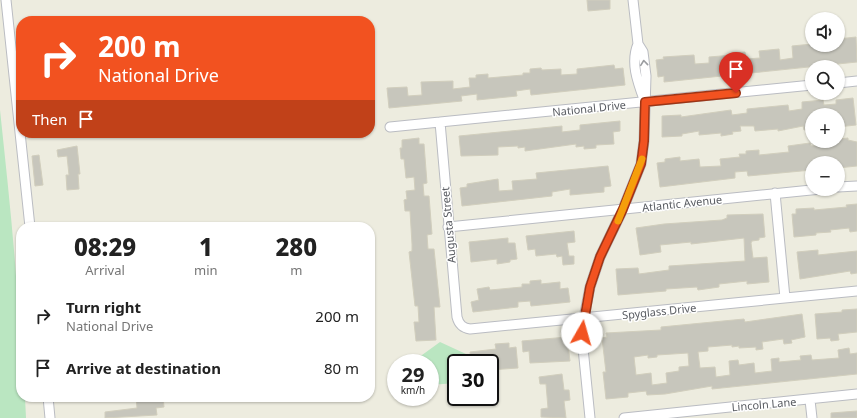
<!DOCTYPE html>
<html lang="en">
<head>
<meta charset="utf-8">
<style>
	body { margin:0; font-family:"Noto Sans",sans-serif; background:#f2f2f2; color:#222; height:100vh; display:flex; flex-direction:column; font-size:15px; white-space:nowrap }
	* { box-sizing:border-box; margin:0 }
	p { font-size:13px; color:#767676 }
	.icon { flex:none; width:22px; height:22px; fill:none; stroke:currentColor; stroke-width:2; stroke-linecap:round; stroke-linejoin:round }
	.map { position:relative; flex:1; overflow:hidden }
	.drawer { position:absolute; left:16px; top:222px; width:359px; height:180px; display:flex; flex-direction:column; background:#fff; border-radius:16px; box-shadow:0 1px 3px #0004 }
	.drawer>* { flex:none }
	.top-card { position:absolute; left:16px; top:16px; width:359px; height:122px; border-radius:16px; box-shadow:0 1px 3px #0004; background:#f25220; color:#fff; overflow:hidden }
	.controls { position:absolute; left:805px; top:12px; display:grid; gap:8px }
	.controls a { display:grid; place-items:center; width:40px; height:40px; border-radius:50%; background:#fff; box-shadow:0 1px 3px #0004; font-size:20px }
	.speed { position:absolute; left:387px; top:354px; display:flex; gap:8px; font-size:20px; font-weight:700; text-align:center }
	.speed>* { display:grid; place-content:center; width:52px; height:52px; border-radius:50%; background:#fff; box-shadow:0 1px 3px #0004; line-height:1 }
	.speed small { font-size:10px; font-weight:400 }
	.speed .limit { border:2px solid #111; border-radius:6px; background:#fff; color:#111 }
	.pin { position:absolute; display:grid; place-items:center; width:34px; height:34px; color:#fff; margin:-41px -17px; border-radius:50% 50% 50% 0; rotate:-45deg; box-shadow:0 0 4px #0007 }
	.pin .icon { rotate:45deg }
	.me { position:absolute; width:44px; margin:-22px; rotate:7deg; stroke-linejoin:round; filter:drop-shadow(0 0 3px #0008) }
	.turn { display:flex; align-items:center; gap:14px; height:84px; padding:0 16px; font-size:18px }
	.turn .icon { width:52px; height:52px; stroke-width:2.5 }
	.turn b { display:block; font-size:28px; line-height:34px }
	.then { display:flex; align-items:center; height:38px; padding:0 16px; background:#0003; gap:8px; font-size:15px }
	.eta { display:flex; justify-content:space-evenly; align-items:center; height:68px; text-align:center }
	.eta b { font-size:24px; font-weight:800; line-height:28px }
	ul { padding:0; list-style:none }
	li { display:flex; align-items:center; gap:12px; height:52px; padding:0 16px }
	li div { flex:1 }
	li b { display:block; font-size:15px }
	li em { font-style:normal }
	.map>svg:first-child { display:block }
	.green { fill:#bae6c1 }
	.building { fill:#c7c6bc; stroke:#d1cebd; fill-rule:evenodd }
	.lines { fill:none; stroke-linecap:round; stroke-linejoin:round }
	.minor-casing { stroke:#babcc2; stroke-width:11 }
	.minor { stroke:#fff; stroke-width:9 }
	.oneway { stroke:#9b9da0 }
	.route-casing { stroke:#9d3515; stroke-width:10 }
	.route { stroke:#f25220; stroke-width:7 }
	.slow { stroke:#f59e0b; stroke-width:7 }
	.labels { text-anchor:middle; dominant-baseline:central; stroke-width:3; stroke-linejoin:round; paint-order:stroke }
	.street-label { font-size:11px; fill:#585b61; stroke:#fff }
</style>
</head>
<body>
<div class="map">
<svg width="857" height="418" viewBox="0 0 857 418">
	<rect width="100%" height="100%" fill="#edecdf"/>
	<path class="green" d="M0 110C10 205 21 301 21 397H25L26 418H0Z
		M440 342 466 354 467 363H456V383L430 385V363H411Z"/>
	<path class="building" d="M587 0H610V9L588 11Z
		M856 37 857 62 664 82V76L658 77 656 60 664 59 663 57 694 55 695 64 709 63V57L733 55V53L745 52 746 59 760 58 759 51 779 49 780 60 793 58 792 46 812 44 838 45V39Z
		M614 65 615 69 623 68 625 85 531 95 530 89 516 91 517 96 477 100V94L461 96 462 101 389 108 387 88 407 87 408 96 422 95 421 82 453 81V89L470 87 469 78H476V75L488 74V78L523 75V73H530V69L541 68 542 70 561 69V75L577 74V69Z
		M853 98 856 125 838 127V115H812V129L804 130 803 126 778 131V129L755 131 754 126H740L741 131 732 132 733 134 721 136V133L699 135V131L682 134V136L662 137V116L681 115V117L731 110 732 115 747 113V109L788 105 789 111 802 109V102L823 100 824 105 836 104V100Z
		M620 121V131L613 132 614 144 596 145V148L584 149V146L576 147V144L525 151V147L518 148V146L498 147V155L461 156 459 136 562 126V132L580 130V125Z
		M419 138V144H424L427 183 423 184 424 196H429L432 234 427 235 428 249H434L440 307H434L436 340 416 341 414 322H419L418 306H415L409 252 412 251V244L410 211H405L404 200 407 199 406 191 415 190 414 177 406 178 404 159H401L400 148H402V140Z
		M848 138V140L857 142V166L838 168V163H812V170L748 176 747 171 735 172V178L660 187 657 163 665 162V159L680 157V161L699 159 700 167 721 166 720 159 740 157 739 154H746V151L759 150V155L789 152 788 146 810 143 811 146 827 145V141H838V139Z
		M77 146 80 174H78L79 189 67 190 66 175H69L67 156 58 157 57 150Z
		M39 155 43 185 35 186 32 156Z
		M608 166 611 186 604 187V192L570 195V189L552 192V196L462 206 460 188 467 187V184L498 179 499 191 513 190 512 181 537 179 536 173Z
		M857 204V231L850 232 849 228 830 230 831 232 816 233V235L794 237 792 214H796V209L814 208V210L847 207 846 205Z
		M763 214 765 237 759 238V240L752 241 751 243 753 258 767 257 769 282 747 284V281L719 284V287L698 290 697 287 666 289V291L618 295 616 269 638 268 639 274 669 270V266L745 261 744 238 691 244V242L660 245 661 252 640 255 636 228 664 224 722 220 727 218V215Z
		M574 231 575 242 567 243 569 256H574V264L563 265 562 256 557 257 556 254 536 256 535 249 528 250 526 236Z
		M508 238V243H515L517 259 510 260V262L497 264V259L471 262 469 242Z
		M818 250V255L857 251V273L851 274 850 271 800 279 797 252Z
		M541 280V284L560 282V289L568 288 570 302 531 306 530 301 518 302V307L473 312 471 302 479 300 477 289 489 287 490 290 522 287V284H530V281Z
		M857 309V332L838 334 839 340 831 341 830 338 817 339 815 314 842 312V310Z
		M802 314 805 337 791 340 792 343 784 344 783 339 762 342 763 349 756 350V347L739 348V346L732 347V345L708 347V351L698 352 700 368 715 367 716 377 730 375 729 361 738 360 739 365 754 363 755 373 772 371 771 359 779 358V362L801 360 800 356 811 355 812 360 839 358 838 350 849 348 850 354 857 353V374L712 389V386L665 394 647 395 646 391 628 393V397L606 399 603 372H606L602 338 607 337 606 333 661 330V327L723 321 744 319 745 322ZM688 353 689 366 679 367V371L666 373 667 383 652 385 651 373 636 375 634 357 648 355V358L657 357V355Z
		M567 337 570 361 530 363 529 351 523 352 522 341Z
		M509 343V348L516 347 518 368 490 370V363H471L470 352 496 349 495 344Z
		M562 374 564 390H569L570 400 564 401 566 418 541 417V409L548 408 546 384H540L539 377Z
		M136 397H163L164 407 156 408 157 415 105 418V412L137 408Z
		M857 411V418H831V413Z"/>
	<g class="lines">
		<g class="minor-casing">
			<path id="minor" d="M6 0 30 227
				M633 0 638 44
				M838 83 857 81
				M440 122 457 317C459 325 463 328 470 329L857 291
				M390 127 812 85
				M838 187 857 186
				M775 193 785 298
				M448 227 821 189
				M48 397 50 418
				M810 400 812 418
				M590 418 583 348 584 318 590 287 600 257 623 209 641 164 644 141 646 76 643 52 638 44C630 63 638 83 645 102
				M624 418 857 394"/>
		</g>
		<use href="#minor" class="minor"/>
	</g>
	<defs><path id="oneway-chevron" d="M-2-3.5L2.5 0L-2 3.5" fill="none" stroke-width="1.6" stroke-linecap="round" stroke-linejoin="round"/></defs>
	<use class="oneway" href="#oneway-chevron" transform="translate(644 63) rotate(-96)"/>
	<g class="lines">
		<g class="route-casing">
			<path id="route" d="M582 333 590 287 600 257 623 209 641 164 644 141 645 102 736 93"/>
		</g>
		<use href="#route" class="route"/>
		<path class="slow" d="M618 221 642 159"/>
	</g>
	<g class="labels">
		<g class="street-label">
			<text transform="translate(589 108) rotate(-6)">National Drive</text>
			<text transform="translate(682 203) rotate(-6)">Atlantic Avenue</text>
			<text transform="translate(448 225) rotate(-95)">Augusta Street</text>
			<text transform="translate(659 311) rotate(-6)">Spyglass Drive</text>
			<text transform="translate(764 404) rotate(-5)">Lincoln Lane</text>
		</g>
	</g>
</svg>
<div class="controls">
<a><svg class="icon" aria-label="sound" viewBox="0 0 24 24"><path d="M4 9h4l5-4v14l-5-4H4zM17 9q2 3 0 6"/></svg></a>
<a><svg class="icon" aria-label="search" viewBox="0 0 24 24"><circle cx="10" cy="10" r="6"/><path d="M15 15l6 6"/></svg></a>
<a>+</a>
<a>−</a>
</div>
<div class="speed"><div>29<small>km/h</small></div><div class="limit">30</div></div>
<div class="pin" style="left:736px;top:93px;background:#d93025"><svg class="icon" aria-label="arrive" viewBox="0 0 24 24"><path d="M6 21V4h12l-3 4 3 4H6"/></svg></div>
<svg class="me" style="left:582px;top:333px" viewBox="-20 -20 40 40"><circle r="19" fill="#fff"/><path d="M0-13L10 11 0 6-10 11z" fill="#f25220"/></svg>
<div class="top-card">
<div class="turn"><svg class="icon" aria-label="right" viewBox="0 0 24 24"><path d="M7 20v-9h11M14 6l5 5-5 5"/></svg><div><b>200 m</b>National Drive</div></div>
<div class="then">Then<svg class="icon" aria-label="arrive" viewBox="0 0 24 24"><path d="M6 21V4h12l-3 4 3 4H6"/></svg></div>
</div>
<section class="drawer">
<div class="eta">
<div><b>08:29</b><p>Arrival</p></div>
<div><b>1</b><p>min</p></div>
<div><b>280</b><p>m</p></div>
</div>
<ul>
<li><svg class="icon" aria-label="right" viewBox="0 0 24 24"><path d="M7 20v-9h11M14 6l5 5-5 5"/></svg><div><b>Turn right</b><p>National Drive</p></div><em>200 m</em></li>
<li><svg class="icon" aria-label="arrive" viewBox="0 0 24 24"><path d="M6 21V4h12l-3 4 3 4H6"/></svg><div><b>Arrive at destination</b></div><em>80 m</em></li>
</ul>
</section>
</div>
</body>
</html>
